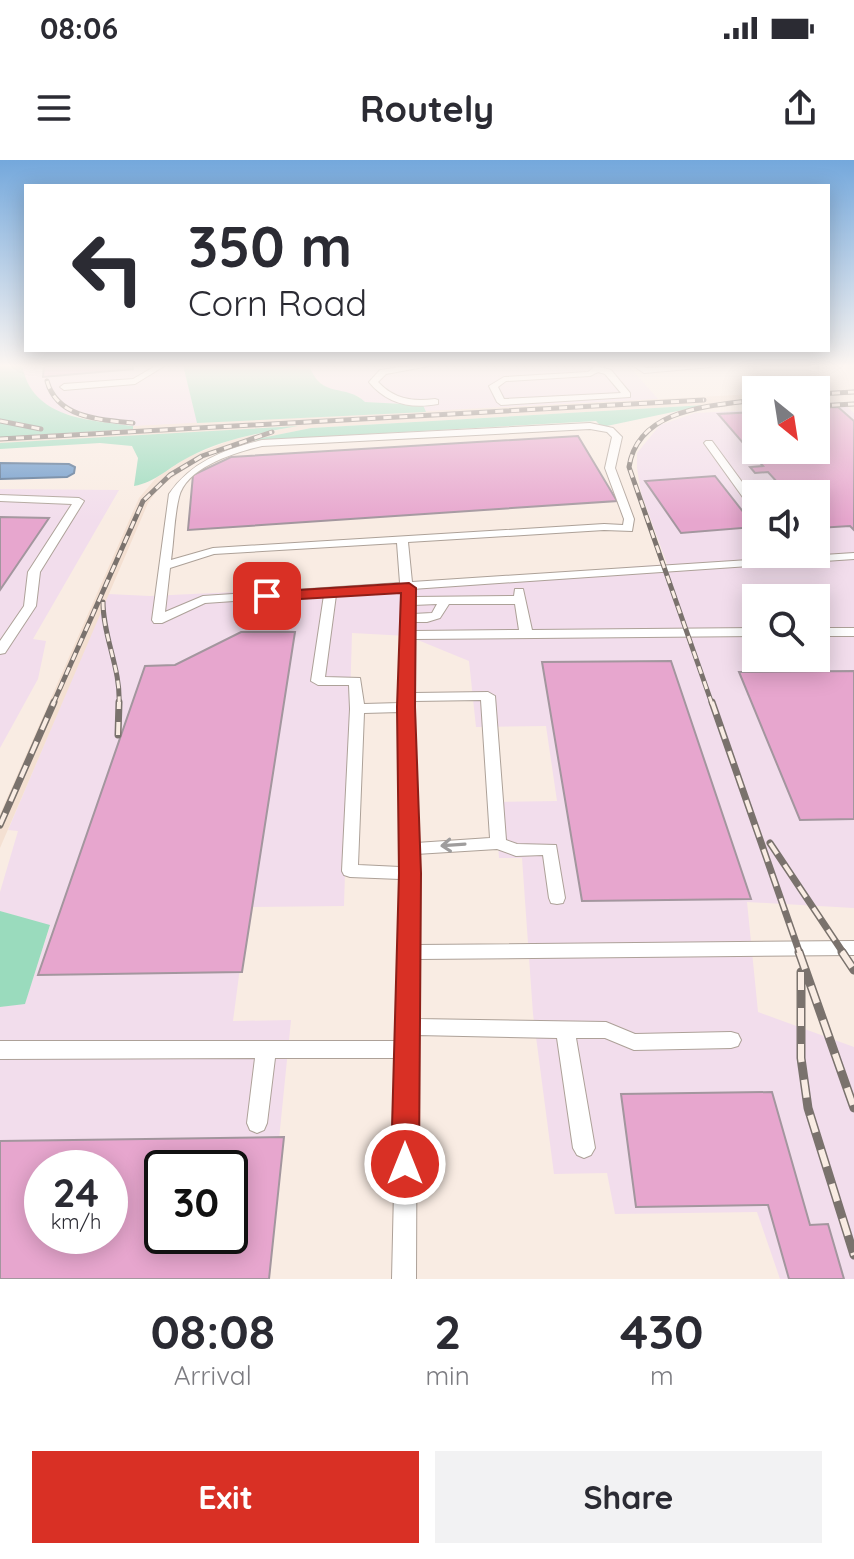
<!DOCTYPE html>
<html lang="en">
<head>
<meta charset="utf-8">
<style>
	body { margin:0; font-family:Quicksand,sans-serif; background:#f2f2f3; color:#2b2b33; height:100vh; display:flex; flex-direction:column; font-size:30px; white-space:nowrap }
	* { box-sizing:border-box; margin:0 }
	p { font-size:26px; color:#7c7c81 }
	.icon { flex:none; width:44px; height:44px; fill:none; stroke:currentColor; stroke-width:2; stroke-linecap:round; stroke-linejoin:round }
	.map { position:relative; height:1119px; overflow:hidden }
	.sheet { display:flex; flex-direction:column; background:#fff; flex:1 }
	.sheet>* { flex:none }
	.guide { position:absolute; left:24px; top:24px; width:806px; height:168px; border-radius:0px; box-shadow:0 4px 20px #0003; background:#fff; color:#2b2b33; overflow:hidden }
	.needle { width:52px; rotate:150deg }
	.controls { position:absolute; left:742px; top:216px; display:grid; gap:16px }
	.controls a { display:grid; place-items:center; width:88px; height:88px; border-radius:0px; background:#fff; box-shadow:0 4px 20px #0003; font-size:40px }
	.speed { position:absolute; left:24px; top:990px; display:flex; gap:16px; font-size:40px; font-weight:700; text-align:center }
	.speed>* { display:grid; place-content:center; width:104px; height:104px; border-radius:50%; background:#fff; box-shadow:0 4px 20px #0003; line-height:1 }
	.speed small { font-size:20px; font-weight:400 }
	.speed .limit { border:4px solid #111; border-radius:12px; background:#fff; color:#111 }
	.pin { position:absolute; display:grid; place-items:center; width:68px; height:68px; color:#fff; margin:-34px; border-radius:16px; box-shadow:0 4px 12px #0006 }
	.me { position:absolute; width:88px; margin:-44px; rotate:0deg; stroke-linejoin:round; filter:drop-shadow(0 0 6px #0008) }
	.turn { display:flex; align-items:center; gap:28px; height:168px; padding:0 32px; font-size:36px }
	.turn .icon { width:104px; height:104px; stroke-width:2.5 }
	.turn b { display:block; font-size:56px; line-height:68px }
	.eta { display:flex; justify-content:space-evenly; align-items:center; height:136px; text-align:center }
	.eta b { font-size:48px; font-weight:700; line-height:56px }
	.action { display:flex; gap:16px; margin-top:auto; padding:16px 32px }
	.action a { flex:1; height:92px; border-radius:0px; background:#d93025; color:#fff; font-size:32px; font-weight:700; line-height:92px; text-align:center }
	.action a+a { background:#f2f2f3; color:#2b2b33 }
	.status { display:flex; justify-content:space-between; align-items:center; height:56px; padding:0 40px; background:#fff; direction:ltr }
	.status svg { height:22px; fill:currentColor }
	header { display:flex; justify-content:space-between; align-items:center; height:104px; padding:0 32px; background:#fff; font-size:36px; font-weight:700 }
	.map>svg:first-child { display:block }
	.industrial { fill:#f2ddec; fill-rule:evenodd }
	.built { fill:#f4e0d2 }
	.green { fill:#9adbbd }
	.water { fill:#6796c9; stroke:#4d6c8f; stroke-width:2 }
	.building { fill:#e7a6ce; stroke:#a3969e; stroke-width:2; fill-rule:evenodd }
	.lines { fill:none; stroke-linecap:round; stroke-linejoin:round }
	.minor-casing { stroke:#ada198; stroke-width:2 }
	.minor { fill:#fff; fill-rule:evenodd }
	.rail-far2-casing { stroke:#7a726d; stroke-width:5 }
	.rail-far1-casing { stroke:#7a726d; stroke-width:7 }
	.rail-casing { stroke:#7a726d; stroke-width:9 }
	.rail-far2 { stroke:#f9ece3; stroke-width:3; stroke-dasharray:8; stroke-linecap:butt }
	.rail-far1 { stroke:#f9ece3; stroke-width:4; stroke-dasharray:13; stroke-linecap:butt }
	.rail { stroke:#f9ece3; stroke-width:6; stroke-dasharray:18; stroke-linecap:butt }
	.oneway { stroke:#9f9d9d }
	.route { fill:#d93025; stroke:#8d1f18; stroke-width:2 }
</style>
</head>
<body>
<div class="status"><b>08:06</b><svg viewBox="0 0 49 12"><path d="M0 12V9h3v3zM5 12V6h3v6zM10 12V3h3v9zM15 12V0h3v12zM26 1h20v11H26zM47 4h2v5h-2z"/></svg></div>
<header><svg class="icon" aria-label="menu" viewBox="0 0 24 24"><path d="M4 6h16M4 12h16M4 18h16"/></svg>Routely<svg class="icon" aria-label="share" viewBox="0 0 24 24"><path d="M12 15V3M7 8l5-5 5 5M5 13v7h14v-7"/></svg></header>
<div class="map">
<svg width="854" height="1119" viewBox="0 0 854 1119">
	<rect width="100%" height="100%" fill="#f9ece3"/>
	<path class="industrial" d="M183 205 198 265 133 266 57 252 38 238 26 221 21 206Z
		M309 205H628L659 240 426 252 422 245 364 242 359 236 329 230 313 217Z
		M847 246 854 253V748L747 742 758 852 854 887V1119H780L757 1052 615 1054 607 1013 554 1014 533 854 522 698H499L495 642 557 641 546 566 476 567 469 501 408 476 352 473 344 746 248 747 233 861 291 860 265 1119H0V847L25 843 50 766 0 751V732L18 671 8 670 108 434 150 436 428 423 667 404 641 333 637 308V293L660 265 695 253 756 250V290H816V248ZM756 334H816V394H756ZM756 438H816V498H756ZM42 1008H110V1076H42ZM162 1008H230V1076H162Z
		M0 329 119 330 33 479 46 481 38 519 0 588Z"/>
	<path class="built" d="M756 234V242L710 249 706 245 311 268 246 281 193 303 159 328 148 343 0 688V654L139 338 156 318 188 297 234 279 288 268 0 283V277L133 269V266Z"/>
	<path class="green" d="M0 205H22C32 259 89 260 133 266V269L0 277Z
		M183 205H309C321 240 346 223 365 242L423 245 426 252 197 263Z
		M706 245 602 267 596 261 246 281 311 268Z
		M298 266C260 273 223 279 189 297 169 307 156 322 134 326L138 298 132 286 100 283 0 289V283Z
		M0 751 50 765 25 844 0 847Z"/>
	<path class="water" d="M0 303 69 304 75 307 74 313 67 317 0 319Z"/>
	<path class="building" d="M44 205H133V209L43 217Z
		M838 247 854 261V370L850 366 818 368 816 334H788L768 312 755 313 750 307 763 306 718 254 756 252V290H816V248Z
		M578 276 617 341 188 370 193 315 231 297Z
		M715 316 755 367 681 373 645 321Z
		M0 357 49 358 0 430Z
		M241 472H295L242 812 38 815 145 506 175 505Z
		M671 501 751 739 582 741 542 502Z
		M854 511V659L800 660 739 512Z
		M772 932 810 1065 828 1064 844 1119H789L768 1045 636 1047 621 934Z
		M284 977 269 1119H0V981ZM42 1008H110V1076H42ZM162 1008H230V1076H162Z"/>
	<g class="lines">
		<g class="minor-casing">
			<path id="minor" d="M157 205H166L135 224 64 230 60 227 64 224 133 219Z
				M415 205H434L386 214 378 222C394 239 412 242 435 239L438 240V244C411 249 387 244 369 222L380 210Z
				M591 205H599L600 207 611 210 630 233V237L501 245 497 242 489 226 504 217 588 212 593 208ZM598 212 605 214 621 233 504 239 498 227 506 221 590 216Z
				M632 205H641L646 208 714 205 710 207 644 213Z
				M590 263 613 268 622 277 615 308 634 359 632 371 604 370 408 382 412 422 854 393V399L412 429 413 437 514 436 515 429H523L532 470 756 468V476L414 479V533L488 532 495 536 506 680 517 684 556 685 565 738 563 743 557 744 551 743 549 738 543 695 516 696 497 689 416 694 418 713 417 785 854 781V795L417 799V859L606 862 635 874 731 872 738 874 741 880 738 886 731 888 634 890 605 878H576L595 988 591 995 584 998 577 995 573 988 557 878 417 875 416 1119H392L397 898H275L267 963 264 970 257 973 250 970 247 963 255 898 0 899V881H397L400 719 350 717 344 715 342 711 350 549 349 525H318L311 521 324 435 205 443 162 463H154L152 460 169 334C192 301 224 290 262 280ZM590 269 607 272 612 277 605 308 624 359 623 365 604 364 213 388 171 400C174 380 174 357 179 337 186 307 236 292 262 286ZM397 383 400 423 203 436 165 452 170 408 214 394ZM401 430 400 543 364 544 360 518 325 517 336 435ZM437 444 432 453 413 454V445ZM449 444H515L519 470 414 471V462H427L440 458ZM481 540 490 678 416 683 414 541ZM400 552V707L358 705 364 553Z
				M706 281H712L756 341V351L752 350 704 283Z
				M0 335 79 338 84 341 40 412 36 446 5 493 0 494V481L24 446 28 412 72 344 0 341Z
				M816 468H854V476H816Z"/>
		</g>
		<use href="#minor" class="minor"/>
		<g class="rail-far2-casing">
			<path id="rail-far2" d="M47 221C57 258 100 260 133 263
				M816 234 854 232
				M816 246 854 244
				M0 261 41 269
				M0 279 704 240
				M103 442C103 477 121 509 119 544
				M53 544 143 341 170 315 202 296 272 272
				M712 544 629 307C638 249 708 246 756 240"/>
		</g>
		<g class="rail-far1-casing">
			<path id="rail-far1" d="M712 542 800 794
				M118 575 119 542
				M0 665 54 542
				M770 683 844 794"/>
		</g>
		<g class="rail-casing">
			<path id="rail" d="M799 792 854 948
				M842 792 854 810
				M801 812V898L808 948 854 1095"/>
		</g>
		<use href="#rail-far2" class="rail-far2"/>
		<use href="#rail-far1" class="rail-far1"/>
		<use href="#rail" class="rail"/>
	</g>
	<defs><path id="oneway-shaft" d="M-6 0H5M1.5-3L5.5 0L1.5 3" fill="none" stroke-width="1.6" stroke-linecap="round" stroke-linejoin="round" transform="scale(2)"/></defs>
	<use class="oneway" href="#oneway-shaft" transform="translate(453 685) rotate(176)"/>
	<linearGradient id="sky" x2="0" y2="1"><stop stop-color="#74a8dc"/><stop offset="0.57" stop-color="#fcf6f2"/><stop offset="1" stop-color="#fcf6f2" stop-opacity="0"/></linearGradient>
	<rect width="854" height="361" fill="url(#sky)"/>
	<path class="route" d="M409 423 416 428 415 547 421 713 419 1004 415 1014 405 1018 395 1014 391 1004 399 713 397 547 401 433 267 441 259 436 267 432Z"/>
</svg>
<div class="controls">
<a><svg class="needle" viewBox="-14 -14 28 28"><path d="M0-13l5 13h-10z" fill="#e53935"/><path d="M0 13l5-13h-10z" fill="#7c7c81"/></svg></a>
<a><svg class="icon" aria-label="sound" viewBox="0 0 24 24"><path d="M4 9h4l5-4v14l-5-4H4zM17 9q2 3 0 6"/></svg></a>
<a><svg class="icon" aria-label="search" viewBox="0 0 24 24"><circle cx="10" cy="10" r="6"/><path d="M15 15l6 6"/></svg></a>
</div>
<div class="speed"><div>24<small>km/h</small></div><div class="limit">30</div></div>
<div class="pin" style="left:267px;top:436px;background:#d93025"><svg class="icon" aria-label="arrive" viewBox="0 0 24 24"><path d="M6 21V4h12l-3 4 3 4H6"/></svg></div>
<svg class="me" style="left:405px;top:1004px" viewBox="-20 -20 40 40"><circle r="17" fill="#d93025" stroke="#fff" stroke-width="3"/><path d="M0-11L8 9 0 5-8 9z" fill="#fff"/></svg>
<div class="guide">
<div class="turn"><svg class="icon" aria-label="left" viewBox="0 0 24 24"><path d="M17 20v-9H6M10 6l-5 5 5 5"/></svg><div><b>350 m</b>Corn Road</div></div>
</div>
</div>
<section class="sheet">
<div class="eta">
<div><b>08:08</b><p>Arrival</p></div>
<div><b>2</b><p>min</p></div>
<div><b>430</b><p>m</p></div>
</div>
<div class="action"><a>Exit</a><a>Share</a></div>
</section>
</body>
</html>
